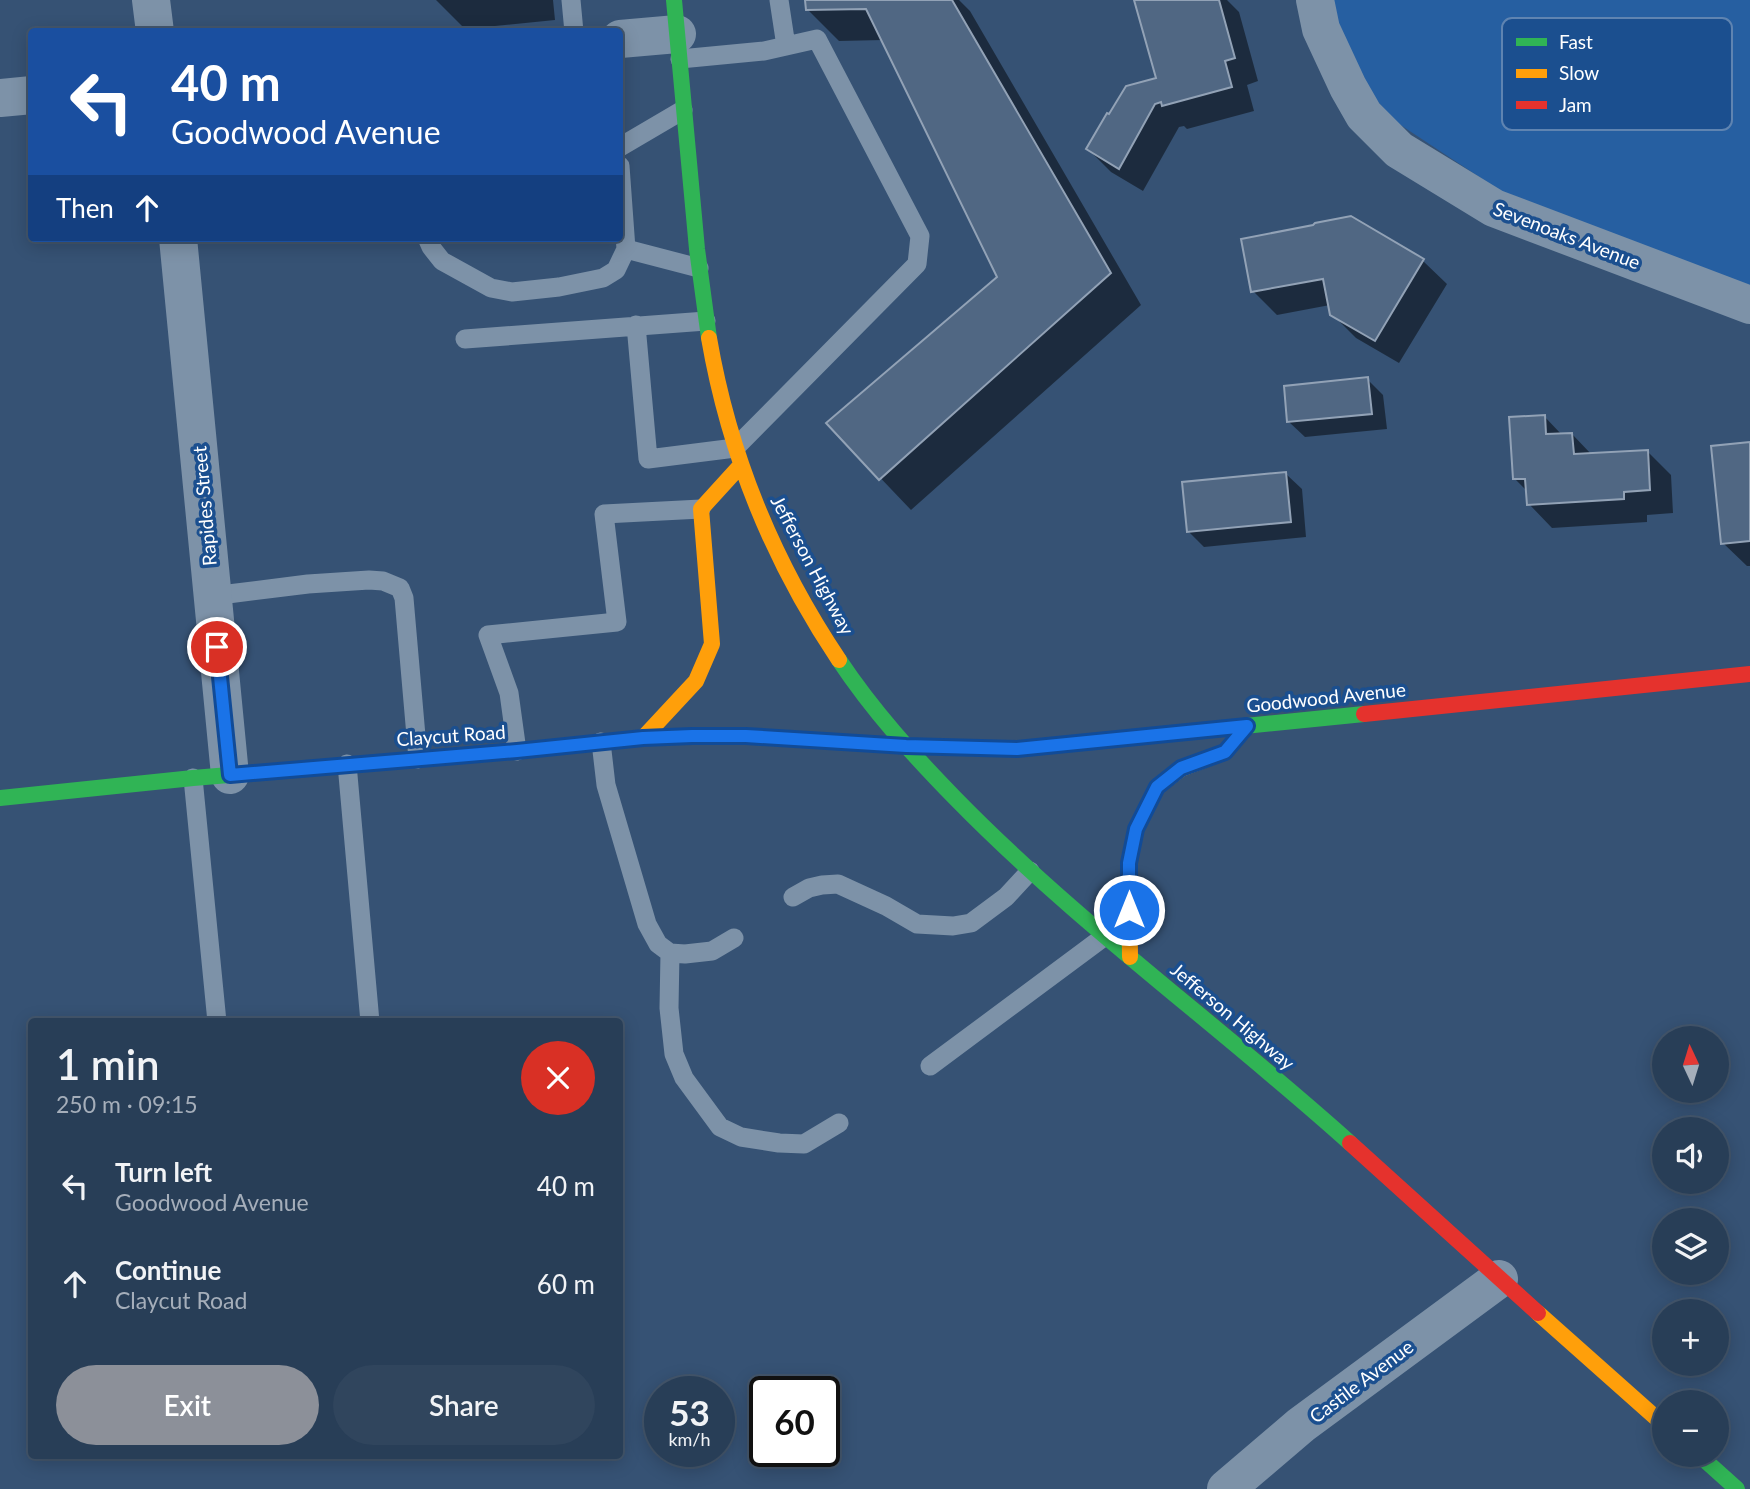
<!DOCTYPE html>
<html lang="en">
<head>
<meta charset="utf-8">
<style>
	body { margin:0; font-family:Lato,sans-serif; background:#30455d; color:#f1f3f6; height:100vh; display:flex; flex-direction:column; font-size:26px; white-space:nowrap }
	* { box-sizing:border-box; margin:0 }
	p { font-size:23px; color:#a5aeba }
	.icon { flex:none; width:38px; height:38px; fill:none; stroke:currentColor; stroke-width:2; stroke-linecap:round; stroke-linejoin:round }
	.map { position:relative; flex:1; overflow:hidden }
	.sheet { position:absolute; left:28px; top:1018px; width:595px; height:441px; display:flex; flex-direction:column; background:#283e57; border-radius:7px; box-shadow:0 4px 18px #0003,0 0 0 2px #44576d }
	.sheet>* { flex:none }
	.guide { position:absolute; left:28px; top:28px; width:595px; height:214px; border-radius:7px; box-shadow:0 4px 18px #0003,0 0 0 2px #44576d; background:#1a4fa0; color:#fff; overflow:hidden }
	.needle { width:46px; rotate:356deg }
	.controls { position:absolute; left:1652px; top:1026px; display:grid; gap:14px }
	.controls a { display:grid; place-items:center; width:77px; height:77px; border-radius:50%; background:#283e57; box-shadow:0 4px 18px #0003,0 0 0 2px #44576d; font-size:35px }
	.speed { position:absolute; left:644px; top:1376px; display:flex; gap:14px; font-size:35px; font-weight:700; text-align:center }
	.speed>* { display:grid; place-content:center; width:91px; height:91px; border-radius:50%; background:#283e57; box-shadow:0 4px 18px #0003,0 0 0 2px #44576d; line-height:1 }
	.speed small { font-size:18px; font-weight:400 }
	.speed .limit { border:4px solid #111; border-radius:10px; background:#fff; color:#111 }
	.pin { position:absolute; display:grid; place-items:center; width:60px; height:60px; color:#fff; margin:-30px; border:4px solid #fff; border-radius:50%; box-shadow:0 2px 7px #0007 }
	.me { position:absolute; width:77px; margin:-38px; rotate:0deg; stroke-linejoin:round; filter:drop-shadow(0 0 5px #0008) }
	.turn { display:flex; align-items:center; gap:24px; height:147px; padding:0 28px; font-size:32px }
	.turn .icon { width:91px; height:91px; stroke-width:2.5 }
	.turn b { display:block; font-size:49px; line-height:60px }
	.then { display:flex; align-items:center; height:66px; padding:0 28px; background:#0003; gap:14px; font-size:26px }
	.round { display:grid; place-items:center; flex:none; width:74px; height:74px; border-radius:37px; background:#30455d }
	.headline { display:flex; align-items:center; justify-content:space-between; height:119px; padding:0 28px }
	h1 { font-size:42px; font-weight:600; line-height:52px }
	.action { display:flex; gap:14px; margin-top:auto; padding:14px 28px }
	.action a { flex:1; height:80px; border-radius:42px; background:#8c9099; color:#fff; font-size:28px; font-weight:600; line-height:80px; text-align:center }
	.action a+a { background:#30455d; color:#f1f3f6 }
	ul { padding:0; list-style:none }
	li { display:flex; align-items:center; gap:21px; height:98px; padding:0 28px }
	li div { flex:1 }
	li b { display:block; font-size:26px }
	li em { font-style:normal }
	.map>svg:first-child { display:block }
	.green { fill:#265fa1 }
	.shadow { fill:#0007 }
	.building { fill:#506783; stroke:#92a2b6; stroke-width:2 }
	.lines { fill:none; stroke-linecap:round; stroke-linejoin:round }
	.lane { stroke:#7d92a8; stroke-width:19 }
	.street { stroke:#7d92a8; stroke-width:38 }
	.fast { stroke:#30b455; stroke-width:16 }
	.slow { stroke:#ff9f0a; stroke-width:16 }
	.jam { stroke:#e5322d; stroke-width:16 }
	.route-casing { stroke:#114b97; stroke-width:18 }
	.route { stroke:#1a73e8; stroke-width:12 }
	.labels { text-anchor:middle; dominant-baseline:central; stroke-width:7; stroke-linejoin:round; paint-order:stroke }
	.street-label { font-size:19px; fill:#fff; stroke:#1b4f8f }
	.key { fill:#1b4f8f; stroke:#5f84b1; stroke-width:2 }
	.key-label { font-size:19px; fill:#fff }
</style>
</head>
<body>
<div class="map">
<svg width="1750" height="1489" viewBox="0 0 1750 1489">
	<rect width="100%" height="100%" fill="#365274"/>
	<path class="green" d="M1329 0H1750V293L1505 194 1393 120 1355 74Z"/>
	<path class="shadow" d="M436 0H553L555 20 465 29Z
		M807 0H959L970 11 1141 305 911 510 829 424 999 278 883 40 839 41 808 10Z
		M1136 0H1227L1239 12 1258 81 1247 85 1254 111 1187 129 1184 126 1179 127 1143 191 1111 172 1088 149 1158 79Z
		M1351 218 1423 261 1447 284 1399 363 1356 338 1332 314 1330 305 1277 315 1253 291Z
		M1367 379 1383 395 1387 429 1305 437 1289 422Z
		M1544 416 1562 435 1572 434 1592 455 1647 451 1671 475 1673 513 1647 515V522L1552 528 1529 504 1528 492 1514 478Z
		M1750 444V566H1747L1723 543Z
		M1286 474 1302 489 1306 537 1204 547 1189 532Z"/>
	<path class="building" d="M805 0H952L1111 273 879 480 826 423 997 277 866 9 806 10Z
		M1134 0H1219L1235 58 1225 61 1232 87 1162 106 1161 102 1155 104 1119 169 1086 149 1107 113 1109 114 1126 86 1156 78Z
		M1351 216 1424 259 1375 341 1330 315 1323 279 1251 292 1241 239 1313 225 1315 223Z
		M1368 377 1372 414 1287 422 1284 386Z
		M1545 415 1546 434 1572 433 1574 454 1648 450 1650 490 1624 492V499L1527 505 1525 479H1513L1509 417Z
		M1750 442V541L1721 544 1711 446Z
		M1286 472 1291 522 1187 532 1182 482Z"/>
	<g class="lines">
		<path class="lane" d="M571 0 574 32
			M779 0 786 46
			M620 147 683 110
			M620 166 626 249 699 268
			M427 238 431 247 442 261 491 288 512 292 559 287 603 278 616 270 626 249
			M636 325 648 459 735 448 917 264 920 236 817 39 764 51 680 59
			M465 339 706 321
			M212 596 308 584 369 580 383 581 400 588 404 598 418 759
			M601 742 606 785 647 924 658 944 670 953 685 954 712 951 734 938
			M517 751 509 693 488 635 617 622 604 514 701 509
			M347 764 370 1022
			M193 778 217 1022
			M793 897 809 888 822 885 838 884 886 906 917 924 953 926 971 923 1006 897 1030 871
			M670 953 669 1008 674 1054 684 1078 720 1127 741 1137 779 1143 804 1144 839 1123
			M930 1066 1105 936"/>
		<path class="street" d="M151 0 155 32
			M1315 0 1321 29 1348 87 1364 115 1399 150 1494 208 1750 305
			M620 39 677 34
			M0 98 32 95
			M178 238 230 775
			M1226 1489 1301 1425 1499 1279"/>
		<path class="fast" d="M674 0 697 249 709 338
			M839 660C873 711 913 755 955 798 1077 923 1220 1026 1350 1143
			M756 737 906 746 1017 749 1364 714
			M0 798 193 778 492 753
			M1698 1454 1737 1489"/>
		<path class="slow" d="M709 338C729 454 774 563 839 660
			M643 738 696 681 712 644 701 509 741 465
			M1130 957 1129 863 1136 829 1157 787 1181 769 1225 752 1247 726
			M1538 1313 1664 1425"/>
		<path class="jam" d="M1364 714 1750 674
			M492 753C580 746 667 731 756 737
			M1350 1143 1538 1313"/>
	</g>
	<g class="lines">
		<g class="route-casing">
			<path id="route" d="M217 647 230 775 517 751 643 738 692 736H746L906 746 1017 749 1247 726 1225 752 1181 768 1157 787 1136 829 1129 863V910"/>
		</g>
		<use href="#route" class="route"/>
	</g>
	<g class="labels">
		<g class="street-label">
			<text transform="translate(1567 235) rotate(21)">Sevenoaks Avenue</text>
			<text transform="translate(204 506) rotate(-95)">Rapides Street</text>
			<text transform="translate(813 565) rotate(62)">Jefferson Highway</text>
			<text transform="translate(1326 697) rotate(-6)">Goodwood Avenue</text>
			<text transform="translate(451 735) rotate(-4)">Claycut Road</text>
			<text transform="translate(1233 1016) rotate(40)">Jefferson Highway</text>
			<text transform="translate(1361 1381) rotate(-37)">Castile Avenue</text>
		</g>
	</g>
	<rect x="1502" y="18" width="230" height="112" rx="10" class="key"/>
	<rect x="1516" y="38" width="31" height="8" fill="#30b455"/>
	<rect x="1516" y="69" width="31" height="9" fill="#ff9f0a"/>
	<rect x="1516" y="101" width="31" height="8" fill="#e5322d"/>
	<g class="key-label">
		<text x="1559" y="49">Fast</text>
		<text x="1559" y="80">Slow</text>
		<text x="1559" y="112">Jam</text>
	</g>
</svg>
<div class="controls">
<a><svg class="needle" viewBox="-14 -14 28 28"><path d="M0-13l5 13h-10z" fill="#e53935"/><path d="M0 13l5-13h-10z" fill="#a5aeba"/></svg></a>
<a><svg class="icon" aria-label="sound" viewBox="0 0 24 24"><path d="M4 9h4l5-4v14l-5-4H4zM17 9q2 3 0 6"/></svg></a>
<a><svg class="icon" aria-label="layers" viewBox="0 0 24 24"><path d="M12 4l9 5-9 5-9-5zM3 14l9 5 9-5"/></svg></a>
<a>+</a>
<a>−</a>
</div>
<div class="speed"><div>53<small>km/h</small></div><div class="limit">60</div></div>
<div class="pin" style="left:217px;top:647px;background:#d93025"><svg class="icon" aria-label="arrive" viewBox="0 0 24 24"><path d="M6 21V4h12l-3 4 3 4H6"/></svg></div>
<svg class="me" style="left:1129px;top:910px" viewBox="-20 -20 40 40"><circle r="17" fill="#1a73e8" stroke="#fff" stroke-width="3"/><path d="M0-11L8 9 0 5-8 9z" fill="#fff"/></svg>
<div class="guide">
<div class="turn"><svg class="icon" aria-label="left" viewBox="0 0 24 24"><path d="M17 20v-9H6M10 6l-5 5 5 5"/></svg><div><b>40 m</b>Goodwood Avenue</div></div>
<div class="then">Then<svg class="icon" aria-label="ahead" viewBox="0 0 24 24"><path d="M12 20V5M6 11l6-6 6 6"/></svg></div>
</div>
<section class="sheet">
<div class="headline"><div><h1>1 min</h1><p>250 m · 09:15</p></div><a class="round" style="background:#d93025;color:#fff"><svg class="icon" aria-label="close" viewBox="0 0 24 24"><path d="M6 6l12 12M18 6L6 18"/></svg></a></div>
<ul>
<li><svg class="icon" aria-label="left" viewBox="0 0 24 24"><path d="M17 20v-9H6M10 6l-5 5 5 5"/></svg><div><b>Turn left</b><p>Goodwood Avenue</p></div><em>40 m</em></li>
<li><svg class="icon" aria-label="ahead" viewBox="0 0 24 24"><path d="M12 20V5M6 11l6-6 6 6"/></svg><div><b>Continue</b><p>Claycut Road</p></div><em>60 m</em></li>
</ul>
<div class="action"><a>Exit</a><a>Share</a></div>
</section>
</div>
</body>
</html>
